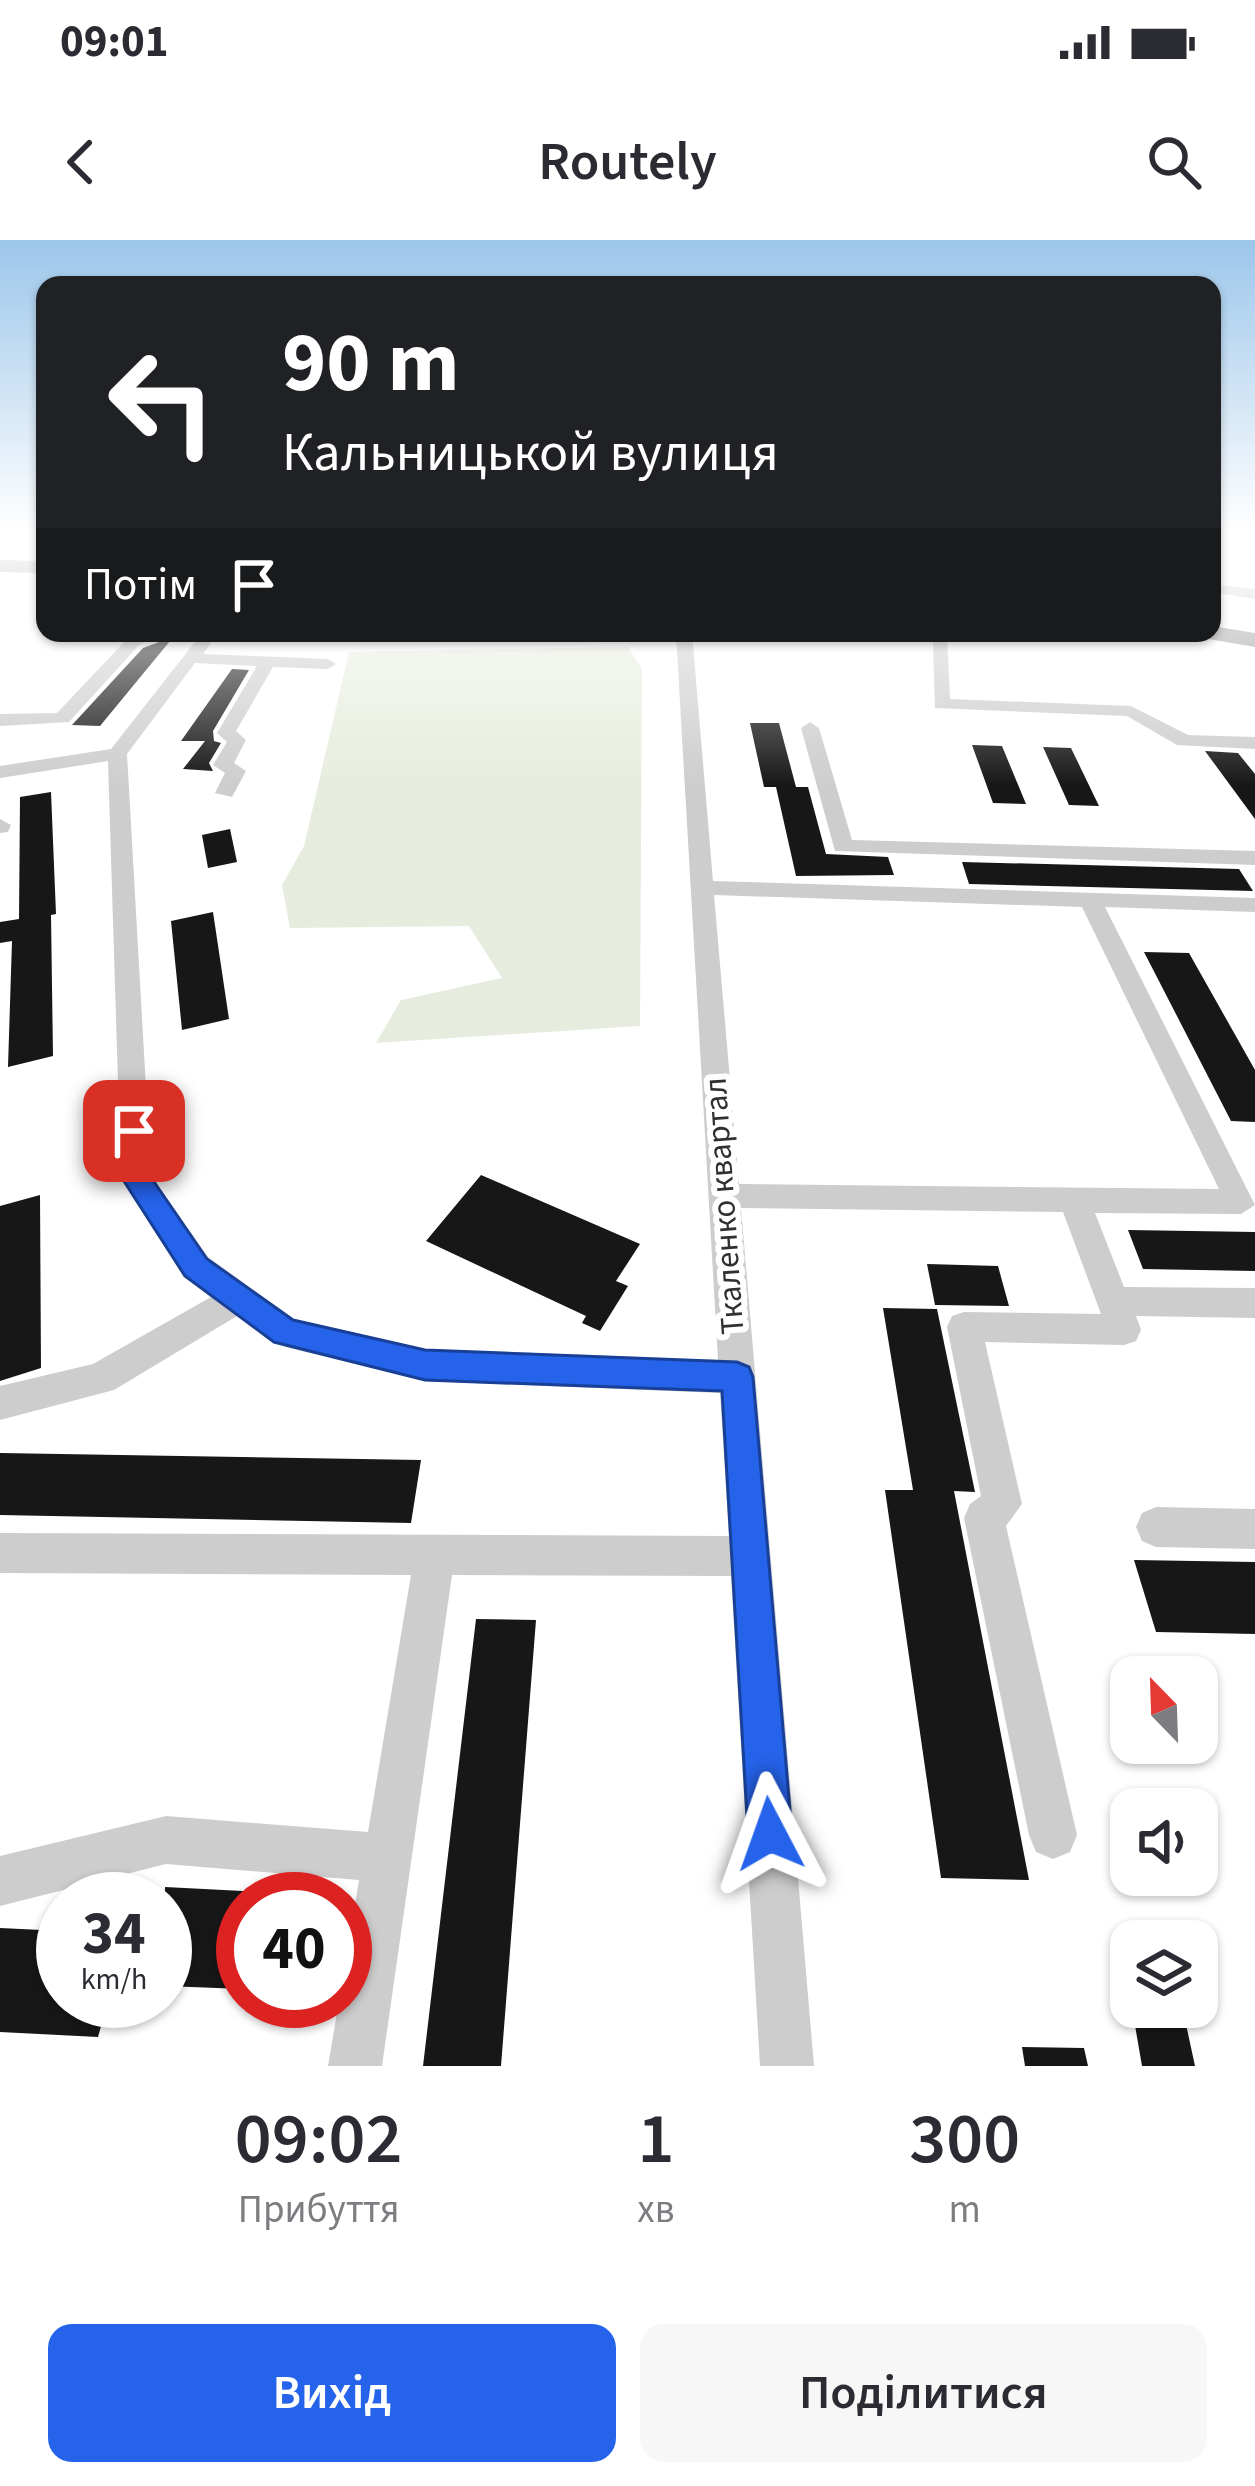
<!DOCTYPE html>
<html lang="uk">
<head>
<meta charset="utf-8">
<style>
	body { margin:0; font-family:"Source Sans 3",sans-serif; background:#f7f7f7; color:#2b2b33; height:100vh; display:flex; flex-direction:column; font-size:45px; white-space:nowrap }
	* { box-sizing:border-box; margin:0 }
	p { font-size:39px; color:#7c7c81 }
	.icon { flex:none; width:66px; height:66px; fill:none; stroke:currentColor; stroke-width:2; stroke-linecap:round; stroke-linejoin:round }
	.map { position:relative; height:1826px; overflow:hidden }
	.sheet { display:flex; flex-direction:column; background:#fff; flex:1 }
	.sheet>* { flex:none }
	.hud { position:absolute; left:36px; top:36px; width:1185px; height:366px; border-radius:24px; box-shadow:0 3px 9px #0004; background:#202124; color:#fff; overflow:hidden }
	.needle { width:78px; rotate:337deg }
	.tools { position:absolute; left:1110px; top:1416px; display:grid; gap:24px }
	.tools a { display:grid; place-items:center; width:108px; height:108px; border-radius:24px; background:#fff; box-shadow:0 3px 9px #0004; font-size:60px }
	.speed { position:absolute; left:36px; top:1632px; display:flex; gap:24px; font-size:60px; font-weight:700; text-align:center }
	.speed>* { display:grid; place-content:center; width:156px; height:156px; border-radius:50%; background:#fff; box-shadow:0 3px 9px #0004; line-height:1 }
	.speed small { font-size:30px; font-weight:400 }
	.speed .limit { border:18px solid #d22; background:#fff; color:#111 }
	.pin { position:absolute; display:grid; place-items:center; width:102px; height:102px; color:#fff; margin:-51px; border-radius:24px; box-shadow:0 6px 18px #0006 }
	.me { position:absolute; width:132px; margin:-66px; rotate:356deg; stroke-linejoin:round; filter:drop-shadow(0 0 9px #0008) }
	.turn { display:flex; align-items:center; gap:42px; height:252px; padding:0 48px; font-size:54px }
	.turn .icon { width:156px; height:156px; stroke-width:2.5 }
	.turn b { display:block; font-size:84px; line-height:102px }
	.then { display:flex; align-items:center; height:114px; padding:0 48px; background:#0003; gap:24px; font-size:45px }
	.eta { display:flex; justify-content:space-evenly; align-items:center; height:204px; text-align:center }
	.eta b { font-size:72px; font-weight:600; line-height:84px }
	.primary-button { display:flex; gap:24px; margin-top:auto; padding:24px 48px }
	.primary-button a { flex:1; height:138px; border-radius:24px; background:#2563eb; color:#fff; font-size:48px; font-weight:600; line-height:138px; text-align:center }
	.primary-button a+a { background:#f7f7f7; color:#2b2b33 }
	.status { display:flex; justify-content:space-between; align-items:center; height:84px; padding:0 60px; background:#fff; direction:ltr }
	.status svg { height:33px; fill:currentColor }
	header { display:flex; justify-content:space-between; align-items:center; height:156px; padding:0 48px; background:#fff; font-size:54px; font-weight:600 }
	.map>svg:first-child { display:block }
	.green { fill:#e7edde }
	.building { fill:#171717 }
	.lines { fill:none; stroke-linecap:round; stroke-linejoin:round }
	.minor { fill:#cdcdcd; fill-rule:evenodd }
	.highway { fill:#979797; fill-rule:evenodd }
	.route { fill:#2563eb; stroke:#184099; stroke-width:3 }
	.labels { text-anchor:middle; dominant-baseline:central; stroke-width:12; stroke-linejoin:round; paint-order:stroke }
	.street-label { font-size:33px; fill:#303030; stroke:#fff }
</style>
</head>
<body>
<div class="status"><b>09:01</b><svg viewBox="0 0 49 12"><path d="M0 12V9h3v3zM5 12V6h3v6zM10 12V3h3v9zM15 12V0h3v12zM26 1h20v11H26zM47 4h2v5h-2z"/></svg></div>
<header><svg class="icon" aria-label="back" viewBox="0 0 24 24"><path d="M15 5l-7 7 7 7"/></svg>Routely<svg class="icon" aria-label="search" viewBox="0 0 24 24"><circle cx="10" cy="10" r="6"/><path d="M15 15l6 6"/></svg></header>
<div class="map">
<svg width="1255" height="1826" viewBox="0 0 1255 1826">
	<rect width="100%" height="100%" fill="#fff"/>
	<path class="green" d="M628 407 642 429 640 786 376 803 401 760 502 738 469 686 290 688 282 645 304 606 349 412Z"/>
	<path class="building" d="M162 401H170L100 486 72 485 143 408Z
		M232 429 249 430 213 491 214 501 221 503 209 523 213 531 183 529 205 501H181Z
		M750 483H779L796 547H808L826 614 888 617 894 635 796 636 776 547H764Z
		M972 505 1002 506 1026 564 993 563Z
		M1043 507 1071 508 1099 566 1069 565Z
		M1205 511 1238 513 1255 534V579Z
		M51 552 56 674 51 675 53 816 8 827 12 701 0 703V682L19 679 20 557Z
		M230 589 237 622 208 628 202 595Z
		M962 622 1239 629 1253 651 969 644Z
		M213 672 229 779 182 790 171 681Z
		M1144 712 1189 713 1255 830V882L1231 881Z
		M481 935 640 1004 616 1041 628 1046 600 1091 582 1083 586 1076 426 1001Z
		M40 955 41 1128 0 1141V966Z
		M1128 990 1255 992V1031L1143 1029Z
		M927 1024 998 1026 1009 1066 935 1065Z
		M883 1068 937 1069 975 1252 954 1251 1029 1640 941 1638 885 1250H913Z
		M0 1213 421 1220 411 1283 0 1275Z
		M1134 1320 1255 1322V1394L1156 1392Z
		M476 1379 536 1380 501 1826H423Z
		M165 1647 243 1651V1749L165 1746Z
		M0 1688 63 1691V1761H108L98 1797 0 1792Z
		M1132 1768 1184 1775 1195 1826H1142Z
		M1022 1807 1084 1808 1088 1826H1025Z"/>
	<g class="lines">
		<path class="minor" d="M1212 344 1255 349V359L1212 352Z
			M145 393H172L140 404 69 482 0 486V474L57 473 128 398Z
			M202 393H218L203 414 328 419 336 424 328 429 273 427 236 491 246 500 234 523 246 531 232 557 215 553 225 533 213 525 227 502 217 493 257 426 195 423 127 514 151 936 208 1017 294 1079 425 1109 718 1120 676 393H692L713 641 1255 658V672L1105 667 1255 965 1241 974 1095 973 1124 1047 1255 1048V1078L1136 1076 1141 1090 1136 1101 1124 1105 985 1102 1022 1264 1006 1286 1077 1595 1070 1612 1053 1619 1036 1612 1029 1595 964 1278 970 1264 981 1256 947 1087 952 1076 964 1072 1101 1074 1063 972 741 968 814 1826H760L731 1336 452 1335 382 1826H328L339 1761H345V1725L359 1640 166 1624 0 1666V1616L166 1576 368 1592 411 1335 0 1333V1293L729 1296 720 1153 425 1141 285 1107 237 1076 114 1150 0 1180V1146L93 1124 211 1057 184 1037 121 938 108 521 0 538V526L111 509ZM714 655 1082 667 1219 949 739 944Z
			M891 393 947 395 950 459 1131 466 1188 495 1255 497V509L1177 505 1127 476 935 468 933 402Z
			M810 482 819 488 852 600 1255 611V625L835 611 801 488Z
			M0 579 11 585 8 592 0 593Z
			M1156 1267 1255 1269V1309L1156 1307 1142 1301 1136 1287 1142 1273Z"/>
		<path class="highway" d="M0 320 45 321V333L0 332Z
			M1212 386 1255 393V407L1203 398 1200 393H1212Z"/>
	</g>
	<linearGradient id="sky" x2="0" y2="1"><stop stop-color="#9cc6ea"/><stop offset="0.53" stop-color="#fff"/><stop offset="1" stop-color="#fff" stop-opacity="0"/></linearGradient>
	<rect width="1255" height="546" fill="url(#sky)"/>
	<path class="route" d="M134 881 147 891 150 936 207 1019 293 1080 425 1110 737 1122 749 1127 753 1137 792 1594 786 1610 770 1616 755 1610 748 1594 722 1151 425 1140 274 1102 185 1036 122 938 120 891Z"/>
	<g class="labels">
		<g class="street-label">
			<text transform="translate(724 966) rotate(-94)">Ткаленко квартал</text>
		</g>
	</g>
</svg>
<div class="tools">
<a><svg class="needle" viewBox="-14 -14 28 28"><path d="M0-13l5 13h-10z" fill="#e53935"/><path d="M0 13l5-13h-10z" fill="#7c7c81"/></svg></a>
<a><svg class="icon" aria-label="sound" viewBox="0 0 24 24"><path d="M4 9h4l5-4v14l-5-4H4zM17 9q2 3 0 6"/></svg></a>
<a><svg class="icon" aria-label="layers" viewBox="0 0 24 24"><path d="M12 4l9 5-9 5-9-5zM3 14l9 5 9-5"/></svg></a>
</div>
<div class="speed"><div>34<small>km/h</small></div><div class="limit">40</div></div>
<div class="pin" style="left:134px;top:891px;background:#d93025"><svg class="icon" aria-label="arrive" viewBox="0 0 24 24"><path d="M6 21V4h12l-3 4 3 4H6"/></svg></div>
<svg class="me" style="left:770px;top:1594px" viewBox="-20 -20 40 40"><path d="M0-17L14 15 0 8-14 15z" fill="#2563eb" stroke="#fff" stroke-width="4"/></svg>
<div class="hud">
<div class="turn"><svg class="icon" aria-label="left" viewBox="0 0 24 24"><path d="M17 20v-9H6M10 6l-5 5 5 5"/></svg><div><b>90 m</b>Кальницькой вулиця</div></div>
<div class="then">Потім<svg class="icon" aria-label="arrive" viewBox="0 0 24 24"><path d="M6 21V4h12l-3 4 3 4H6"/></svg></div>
</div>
</div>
<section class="sheet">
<div class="eta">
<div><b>09:02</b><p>Прибуття</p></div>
<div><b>1</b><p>хв</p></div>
<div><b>300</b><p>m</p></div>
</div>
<div class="primary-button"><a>Вихід</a><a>Поділитися</a></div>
</section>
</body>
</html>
